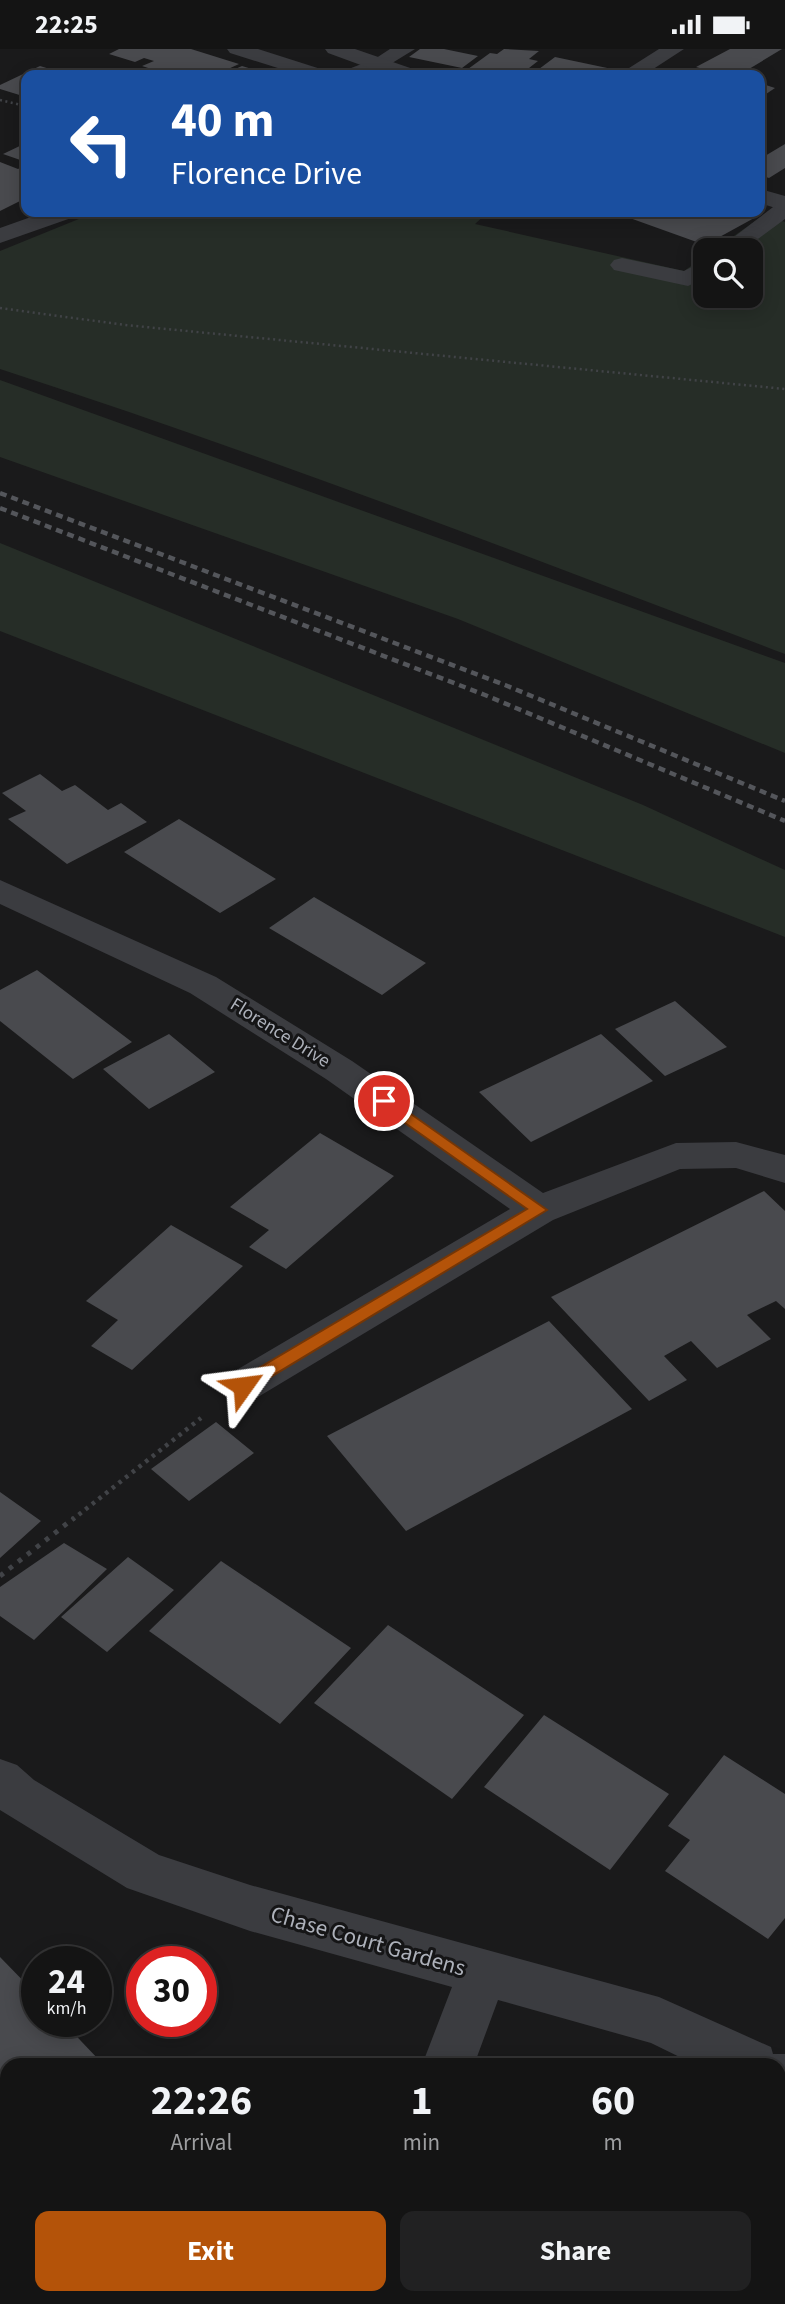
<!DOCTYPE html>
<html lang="en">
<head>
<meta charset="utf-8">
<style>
	body { margin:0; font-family:"Source Sans 3",sans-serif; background:#212122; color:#f1f3f6; height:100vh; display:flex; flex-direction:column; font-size:26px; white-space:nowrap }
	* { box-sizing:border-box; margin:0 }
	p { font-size:23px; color:#9d9ea0 }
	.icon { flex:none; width:38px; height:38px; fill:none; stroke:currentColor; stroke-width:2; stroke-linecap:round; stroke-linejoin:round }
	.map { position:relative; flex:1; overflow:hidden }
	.sheet { position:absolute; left:0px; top:2009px; width:786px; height:247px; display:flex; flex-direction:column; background:#141414; border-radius:21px 21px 0 0; box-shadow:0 4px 18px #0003,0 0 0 2px #333334 }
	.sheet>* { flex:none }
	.hud { position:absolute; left:21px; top:21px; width:744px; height:147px; border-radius:14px; box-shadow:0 4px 18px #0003,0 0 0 2px #333334; background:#1a4fa0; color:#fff; overflow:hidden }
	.controls { position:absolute; left:693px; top:189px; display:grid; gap:14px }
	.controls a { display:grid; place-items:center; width:70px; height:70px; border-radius:14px; background:#141414; box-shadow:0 4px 18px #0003,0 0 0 2px #333334; font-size:35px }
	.speed { position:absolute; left:21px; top:1897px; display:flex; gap:14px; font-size:35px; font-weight:700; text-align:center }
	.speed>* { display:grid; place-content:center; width:91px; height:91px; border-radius:50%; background:#141414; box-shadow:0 4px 18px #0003,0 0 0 2px #333334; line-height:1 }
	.speed small { font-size:18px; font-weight:400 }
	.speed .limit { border:10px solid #d22; background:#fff; color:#111 }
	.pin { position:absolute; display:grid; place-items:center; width:60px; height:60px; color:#fff; margin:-30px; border:4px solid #fff; border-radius:50%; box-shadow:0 2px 7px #0007 }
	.me { position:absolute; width:77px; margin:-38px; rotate:59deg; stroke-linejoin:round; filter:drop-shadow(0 0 5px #0008) }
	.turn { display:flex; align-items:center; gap:24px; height:147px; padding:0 35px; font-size:32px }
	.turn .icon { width:91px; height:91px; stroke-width:2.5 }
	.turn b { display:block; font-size:49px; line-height:60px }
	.eta { display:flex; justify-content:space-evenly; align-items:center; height:119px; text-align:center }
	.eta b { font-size:42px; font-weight:700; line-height:49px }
	.action { display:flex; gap:14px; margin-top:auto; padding:14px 35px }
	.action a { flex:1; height:80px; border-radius:14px; background:#b45309; color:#fff; font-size:28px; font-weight:700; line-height:80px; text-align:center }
	.action a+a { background:#212122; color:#f1f3f6 }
	.status { display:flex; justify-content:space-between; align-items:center; height:49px; padding:0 35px; background:#141414; direction:ltr }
	.status svg { height:19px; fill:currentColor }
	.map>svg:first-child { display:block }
	.green { fill:#262d27 }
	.building { fill:#494a4e }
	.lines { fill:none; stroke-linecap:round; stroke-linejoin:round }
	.path-far2 { stroke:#414347; stroke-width:2.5; stroke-dasharray:2 3.5; stroke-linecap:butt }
	.path-far1 { stroke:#414347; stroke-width:4.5; stroke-dasharray:3.5 5; stroke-linecap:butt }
	.path { stroke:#414347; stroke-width:5; stroke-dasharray:4.5 7; stroke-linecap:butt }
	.service { fill:#3b3c40; fill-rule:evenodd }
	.minor { fill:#3b3c40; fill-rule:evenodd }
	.tertiary { fill:#3b3c40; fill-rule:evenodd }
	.rail { stroke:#54565b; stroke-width:4.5; stroke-dasharray:7 5; stroke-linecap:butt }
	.route { fill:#b45309; stroke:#753606; stroke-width:2 }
	.labels { text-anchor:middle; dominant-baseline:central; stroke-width:6; stroke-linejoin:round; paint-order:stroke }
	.street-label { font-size:19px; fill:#adb1ba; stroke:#151516 }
	.near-street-label { font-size:23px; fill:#adb1ba; stroke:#151516 }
</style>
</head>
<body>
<div class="status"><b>22:25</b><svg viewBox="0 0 49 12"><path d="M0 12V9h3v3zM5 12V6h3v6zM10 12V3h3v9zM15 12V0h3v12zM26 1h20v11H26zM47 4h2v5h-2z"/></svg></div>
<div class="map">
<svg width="785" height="2255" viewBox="0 0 785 2255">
	<rect width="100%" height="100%" fill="#1a1a1b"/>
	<path class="green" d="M96 163H488L475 175 684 222 705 207V247H751V201H714L765 165 785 173V605C525 506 265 406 0 320V202Z
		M0 331 785 614V704L458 570 0 408Z
		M0 494 643 756 785 821V888L0 582Z"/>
	<path class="building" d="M119 0H191L239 15 215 26H178L181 25 173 22 167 25 142 17 154 12 144 9 135 13 109 5Z
		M420 0H444L478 7 462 19 409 8Z
		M504 0 539 2 529 10 538 12 520 26H498L468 20 490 4 497 5Z
		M730 0H782L739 26H691L703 20 696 18Z
		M555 8 612 20 604 26H531Z
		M40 17 53 21 43 26H26V48L0 40V36Z
		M242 17 272 26H222Z
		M760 34 775 39 760 49Z
		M26 94V113L3 105Z
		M785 95V119L769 129 760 126V110Z
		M0 113 18 120 26 116V149L0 162Z
		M613 163H742L756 168 705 196Z
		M40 725 62 742 75 736 108 761 121 754 147 773 67 815 8 770 26 762 2 744Z
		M179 770 276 830 220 864 124 803Z
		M314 848 426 914 382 946 269 879Z
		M37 921 132 993 73 1030 0 972V941Z
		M675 952 727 998 665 1027 615 980Z
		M169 985 215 1023 149 1060 103 1020Z
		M601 985 653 1032 531 1093 479 1043Z
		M320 1084 394 1127 286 1220 249 1198 269 1181 230 1158Z
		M764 1142 785 1162V1260L776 1252 747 1266 771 1290 717 1319 691 1292 664 1307 687 1331 649 1352 551 1248Z
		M171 1176 243 1217 132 1321 91 1297 118 1271 86 1252Z
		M549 1272 632 1360 406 1482 327 1387Z
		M216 1373 254 1404 189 1452 151 1420Z
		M0 1443 41 1472 0 1509Z
		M64 1494 107 1520 34 1591 0 1567V1538Z
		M128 1508 174 1541 107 1603 61 1568Z
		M221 1512 351 1599 280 1675 149 1582Z
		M388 1576 524 1666 452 1750 314 1654Z
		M544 1666 669 1745 610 1821 484 1738Z
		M724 1706 785 1745V1869L768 1890 665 1822 690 1791 668 1777Z
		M0 1908 37 1946V1972H62L100 2012 97 2016H7V2086L0 2078Z
		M484 2249H649L643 2255H478Z"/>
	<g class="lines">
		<path class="path-far2" d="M0 51 26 57
			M0 259 125 276 785 340"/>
		<path class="path-far1" d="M72 1471 201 1369"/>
		<path class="path" d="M0 1527 74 1469"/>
		<path class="service" d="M227 0H258L327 22 330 26H300L230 4Z
			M390 0H415L384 19H370L367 15Z
			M785 153V170L743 201H717L777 155Z
			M622 209 684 222 705 211V229L688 237 614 221 610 216 614 211Z"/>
		<path class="minor" d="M659 0H684L644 26H618Z
			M377 9 388 15C377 29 359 27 343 26L346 21Z
			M45 163H78L74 168 0 194V179Z
			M0 831 216 928 352 1012 543 1144 676 1094 736 1093 785 1106V1134L736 1119 680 1120 553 1171 258 1348 243 1353 228 1348 222 1337 228 1326 510 1160 326 1030 190 944 0 855Z
			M0 1710 17 1716 34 1731 159 1806 250 1836 659 1948 771 1998 773 2005H785V2056L779 2054V2016H696L651 1994 498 1951 474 2016H422L452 1938 250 1882 127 1839 0 1761Z
			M393 2249H449L446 2255H390Z"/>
		<path class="tertiary" d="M325 0H355L416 21 419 26H388L328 4Z
			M760 140 785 147V162L760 154Z"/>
		<path class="rail" d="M0 444 505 636 785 752
			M0 459 485 646 785 772"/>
	</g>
	<path class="route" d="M384 1046 547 1161 249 1341H237L235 1337 237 1332 527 1160 378 1055V1048Z"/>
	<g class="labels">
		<g class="street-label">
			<text transform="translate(280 984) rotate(32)">Florence Drive</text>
		</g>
		<g class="near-street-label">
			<text transform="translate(368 1892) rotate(16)">Chase Court Gardens</text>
		</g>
	</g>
</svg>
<div class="controls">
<a><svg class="icon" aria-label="search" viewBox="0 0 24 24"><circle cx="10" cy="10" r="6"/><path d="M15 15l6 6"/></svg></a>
</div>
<div class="speed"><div>24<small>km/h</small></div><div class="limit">30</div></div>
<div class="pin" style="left:384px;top:1052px;background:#d93025"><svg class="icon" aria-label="arrive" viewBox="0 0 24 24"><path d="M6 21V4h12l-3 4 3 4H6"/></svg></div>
<svg class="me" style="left:243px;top:1337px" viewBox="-20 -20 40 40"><path d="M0-17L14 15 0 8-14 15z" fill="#b45309" stroke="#fff" stroke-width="4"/></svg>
<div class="hud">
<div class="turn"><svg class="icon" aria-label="left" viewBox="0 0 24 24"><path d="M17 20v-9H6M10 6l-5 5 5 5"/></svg><div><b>40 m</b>Florence Drive</div></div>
</div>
<section class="sheet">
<div class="eta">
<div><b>22:26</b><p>Arrival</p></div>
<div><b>1</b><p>min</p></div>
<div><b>60</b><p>m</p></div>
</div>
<div class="action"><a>Exit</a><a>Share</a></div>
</section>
</div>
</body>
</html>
